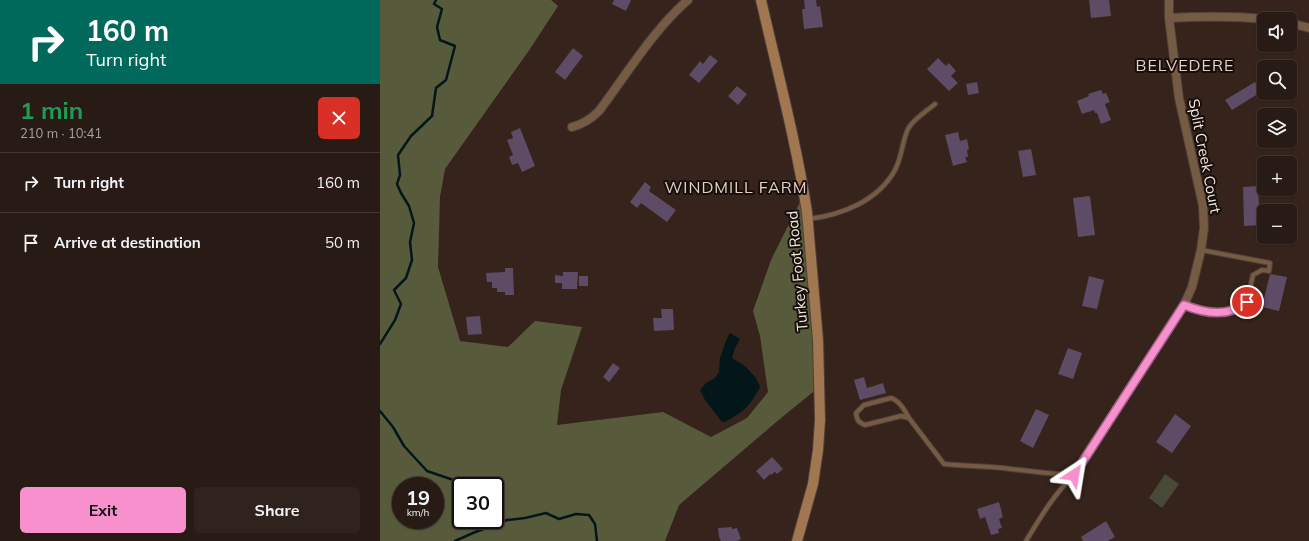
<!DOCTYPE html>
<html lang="en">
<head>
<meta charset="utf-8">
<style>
	body { margin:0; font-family:Mulish,sans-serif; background:#30231e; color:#f1f3f6; height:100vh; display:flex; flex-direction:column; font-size:15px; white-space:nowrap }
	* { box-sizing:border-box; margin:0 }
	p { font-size:13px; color:#a5a1a0 }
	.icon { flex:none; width:22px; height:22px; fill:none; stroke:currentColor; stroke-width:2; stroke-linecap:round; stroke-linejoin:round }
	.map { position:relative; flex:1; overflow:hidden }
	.sheet { display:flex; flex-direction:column; background:#281a15; width:380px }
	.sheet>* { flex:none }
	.hud { background:#00695c; color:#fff; overflow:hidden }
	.controls { position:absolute; left:877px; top:12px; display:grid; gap:8px }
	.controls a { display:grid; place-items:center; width:40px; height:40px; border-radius:6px; background:#281a15; box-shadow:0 1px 3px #0004,0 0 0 1px #443834; font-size:20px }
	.speed { position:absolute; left:12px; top:477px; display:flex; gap:8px; font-size:20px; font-weight:700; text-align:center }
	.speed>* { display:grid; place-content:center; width:52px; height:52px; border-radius:50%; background:#281a15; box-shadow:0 1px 3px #0004,0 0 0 1px #443834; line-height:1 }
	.speed small { font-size:10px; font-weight:400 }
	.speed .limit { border:2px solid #111; border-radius:6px; background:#fff; color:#111 }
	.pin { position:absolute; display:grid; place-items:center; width:34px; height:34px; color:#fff; margin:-17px; border:2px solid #fff; border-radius:50%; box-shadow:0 1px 4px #0007 }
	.me { position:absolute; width:44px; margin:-22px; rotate:33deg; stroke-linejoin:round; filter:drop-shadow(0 0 3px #0008) }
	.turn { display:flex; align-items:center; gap:14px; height:84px; padding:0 20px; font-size:18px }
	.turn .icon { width:52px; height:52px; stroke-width:2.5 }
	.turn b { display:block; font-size:28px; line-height:34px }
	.round { display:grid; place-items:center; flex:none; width:42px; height:42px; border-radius:6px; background:#30231e }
	.summary { display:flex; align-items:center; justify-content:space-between; height:68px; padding:0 20px }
	h1 { font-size:24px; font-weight:700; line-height:30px; color:#1e9e55 }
	.cta { display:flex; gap:8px; margin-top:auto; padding:8px 20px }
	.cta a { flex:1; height:46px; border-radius:6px; background:#f790cd; color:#111; font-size:16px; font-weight:700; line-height:46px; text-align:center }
	.cta a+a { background:#30231e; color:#f1f3f6 }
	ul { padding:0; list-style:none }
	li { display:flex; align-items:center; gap:12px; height:60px; padding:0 20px; border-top:1px solid #443834 }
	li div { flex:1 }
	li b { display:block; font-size:15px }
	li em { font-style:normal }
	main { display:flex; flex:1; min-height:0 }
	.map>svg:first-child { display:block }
	.green { fill:#484a37 }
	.forest { fill:#585b3b; fill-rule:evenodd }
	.water { fill:#03171b }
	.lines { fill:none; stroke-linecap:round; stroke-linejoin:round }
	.stream { stroke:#03171b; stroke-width:2.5 }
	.building { fill:#5e4b66 }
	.lane-casing { stroke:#503e38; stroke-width:6 }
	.street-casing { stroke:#503e38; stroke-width:10 }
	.secondary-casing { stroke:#503e38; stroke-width:12 }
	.lane { stroke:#755b44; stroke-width:4 }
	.street { stroke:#755b44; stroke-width:8 }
	.secondary { stroke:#a07751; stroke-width:10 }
	.route-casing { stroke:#a15e85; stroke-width:10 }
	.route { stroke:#f790cd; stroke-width:7 }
	.labels { text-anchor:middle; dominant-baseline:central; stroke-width:4; stroke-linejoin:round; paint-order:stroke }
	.street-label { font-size:15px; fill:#f4e7e2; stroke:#160e0b }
	.neighbourhood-label { font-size:16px; letter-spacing:1px; fill:#e7cec5; stroke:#160e0b }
</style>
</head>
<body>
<main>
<section class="sheet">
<div class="hud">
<div class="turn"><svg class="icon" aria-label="right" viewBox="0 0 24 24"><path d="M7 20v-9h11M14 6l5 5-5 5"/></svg><div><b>160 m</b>Turn right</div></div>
</div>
<div class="summary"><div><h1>1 min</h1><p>210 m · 10:41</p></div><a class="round" style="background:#d93025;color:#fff"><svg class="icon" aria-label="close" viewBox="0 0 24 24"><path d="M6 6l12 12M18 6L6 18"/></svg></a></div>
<ul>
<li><svg class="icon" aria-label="right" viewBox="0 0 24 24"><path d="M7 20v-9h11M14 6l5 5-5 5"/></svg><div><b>Turn right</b></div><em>160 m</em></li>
<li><svg class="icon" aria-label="arrive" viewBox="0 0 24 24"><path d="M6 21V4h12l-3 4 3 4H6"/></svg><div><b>Arrive at destination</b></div><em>50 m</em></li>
</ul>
<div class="cta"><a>Exit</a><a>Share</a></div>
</section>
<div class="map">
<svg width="929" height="541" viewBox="0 0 929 541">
	<rect width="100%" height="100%" fill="#35231c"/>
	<path class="green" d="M785 474 799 484 782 508 769 498Z"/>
	<path class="forest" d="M0 0H171L178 6 150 49 65 169 60 197 58 267 80 341 128 347 155 321 202 327 181 390 177 425 283 412 331 437 367 418 388 392 380 336 373 311 391 260 424 194 438 388 401 418 299 505 285 541H0ZM21 486H55V520H21ZM81 486H115V520H81Z"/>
	<path class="water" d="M350 333 360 339 355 348 352 358 365 366 376 378 380 387C370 407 364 411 345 422H342L325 400 320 390 326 383 335 378 339 372 340 358 347 338Z"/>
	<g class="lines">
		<path class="stream" d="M0 344 15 320 21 304 14 290 26 278 32 260 30 242 34 223 29 206 21 193 17 184 20 175 18 155 31 136 52 116 56 88 66 80 75 46 60 40 57 27 62 9 54 4 56 0
			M0 411 13 427 24 446 47 471 91 486
			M109 520 110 526
			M75 541 93 533 127 520 145 518 166 513 179 519 196 514 209 515 215 524 217 541"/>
	</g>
	<path class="building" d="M234 0H251L246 11 232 4Z
		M424 0H436L437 7 440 6 443 27 424 29 422 9H425Z
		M709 0H729L731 16 711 18Z
		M193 48 203 56 185 80 175 72Z
		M330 55 338 61 319 83 309 75 320 61 323 64Z
		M558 58 566 66 569 63 576 71 571 76 578 83 569 91 547 69Z
		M597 82 599 93 588 95 586 84Z
		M875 82 881 92 852 110 845 100Z
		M357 86 367 94 358 105 348 96Z
		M721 90 723 94 726 93 730 102 725 104 731 120 721 124 717 113H715L714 110 702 114 697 101 709 96 708 94Z
		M140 128 155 166 142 172 138 163 132 165 129 157 133 155 127 140 133 138 131 132Z
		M578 132 580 141 587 139 589 149 587 150 588 157H585L587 162 573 166 565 135Z
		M651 149 656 175 643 177 638 151Z
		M265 182 271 187 269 191 296 210 287 222 261 203 257 208 250 202Z
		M878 186 880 225 864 226 863 187Z
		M710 196 715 235 698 237 693 198Z
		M125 268H133L134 295H125V292H117V288H112V282H107L106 273 125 272Z
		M183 272H198L197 289H182V283H175V275L183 276Z
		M890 274 907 277 899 311 882 307Z
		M199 276H208V286H199Z
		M709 276 724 280 717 309 702 306Z
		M281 309H293L294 330 274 331 273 318H282Z
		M100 316 102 334 88 335 86 317Z
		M688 348 702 353 693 379 678 374Z
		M233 363 240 368 229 382 223 377Z
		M484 377 487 388 503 383 506 393 480 400 474 380Z
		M656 409 669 415 653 448 640 441Z
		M795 414 811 426 792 453 776 442Z
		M392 457 403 469 397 474 395 472 391 475 390 474 384 480 376 471Z
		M619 502 623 517 619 519 622 528 618 529 619 533 611 535 605 517 600 519 597 509Z
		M726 521 735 537 728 541H703L701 537Z
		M352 527V529L357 528 361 539 357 541H341L339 537 338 528Z"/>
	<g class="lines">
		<g class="lane-casing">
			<path id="lane" d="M428 219C462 215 498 201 515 170 522 157 522 142 528 129 533 119 547 111 555 104
				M804 305C819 312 837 316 853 310 858 309 863 305 867 302L873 275 882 270 889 271 890 263 821 250
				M529 418C525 411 520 401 511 398L484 405 476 413C477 420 478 422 485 425L521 416 529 418 564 464C584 466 603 466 623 468 647 471 670 474 694 475
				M646 541C660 518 674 494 694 475"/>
		</g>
		<g class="street-casing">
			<path id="street" d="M789 18C823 16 853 16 887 19
				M910 23 929 28
				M192 127C204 124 211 119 219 111 246 75 275 28 308 0
				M694 475 804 305 812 287 821 250 824 228 823 206 799 98 789 18V0"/>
		</g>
		<g class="secondary-casing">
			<path id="secondary" d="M381 0C397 70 416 141 427 212L438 340 440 420 438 450 433 484 417 541"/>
		</g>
		<use href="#lane" class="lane"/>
		<use href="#street" class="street"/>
		<use href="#secondary" class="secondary"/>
	</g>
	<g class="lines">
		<g class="route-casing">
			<path id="route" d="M694 475 804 305C819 311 837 316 853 310 858 309 863 305 867 302"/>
		</g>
		<use href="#route" class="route"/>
	</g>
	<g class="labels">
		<g class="street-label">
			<text transform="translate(825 156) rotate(79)">Split Creek Court</text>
			<text transform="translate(417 271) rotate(-95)">Turkey Foot Road</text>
		</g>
		<g class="neighbourhood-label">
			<text x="805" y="65">BELVEDERE</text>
			<text x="356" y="187">WINDMILL FARM</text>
		</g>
	</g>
</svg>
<div class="controls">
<a><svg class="icon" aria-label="sound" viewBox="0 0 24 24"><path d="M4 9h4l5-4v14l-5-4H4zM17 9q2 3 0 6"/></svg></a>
<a><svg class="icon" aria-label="search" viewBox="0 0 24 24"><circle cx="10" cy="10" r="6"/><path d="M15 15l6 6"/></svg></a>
<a><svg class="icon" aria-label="layers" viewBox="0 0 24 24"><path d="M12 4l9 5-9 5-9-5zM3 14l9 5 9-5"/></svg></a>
<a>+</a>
<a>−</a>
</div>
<div class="speed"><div>19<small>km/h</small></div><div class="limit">30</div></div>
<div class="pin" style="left:867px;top:302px;background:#d93025"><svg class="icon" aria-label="arrive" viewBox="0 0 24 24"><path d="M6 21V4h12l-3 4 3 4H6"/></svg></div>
<svg class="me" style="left:694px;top:475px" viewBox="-20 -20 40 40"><path d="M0-17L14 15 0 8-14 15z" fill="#f790cd" stroke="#fff" stroke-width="4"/></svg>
</div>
</main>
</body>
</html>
